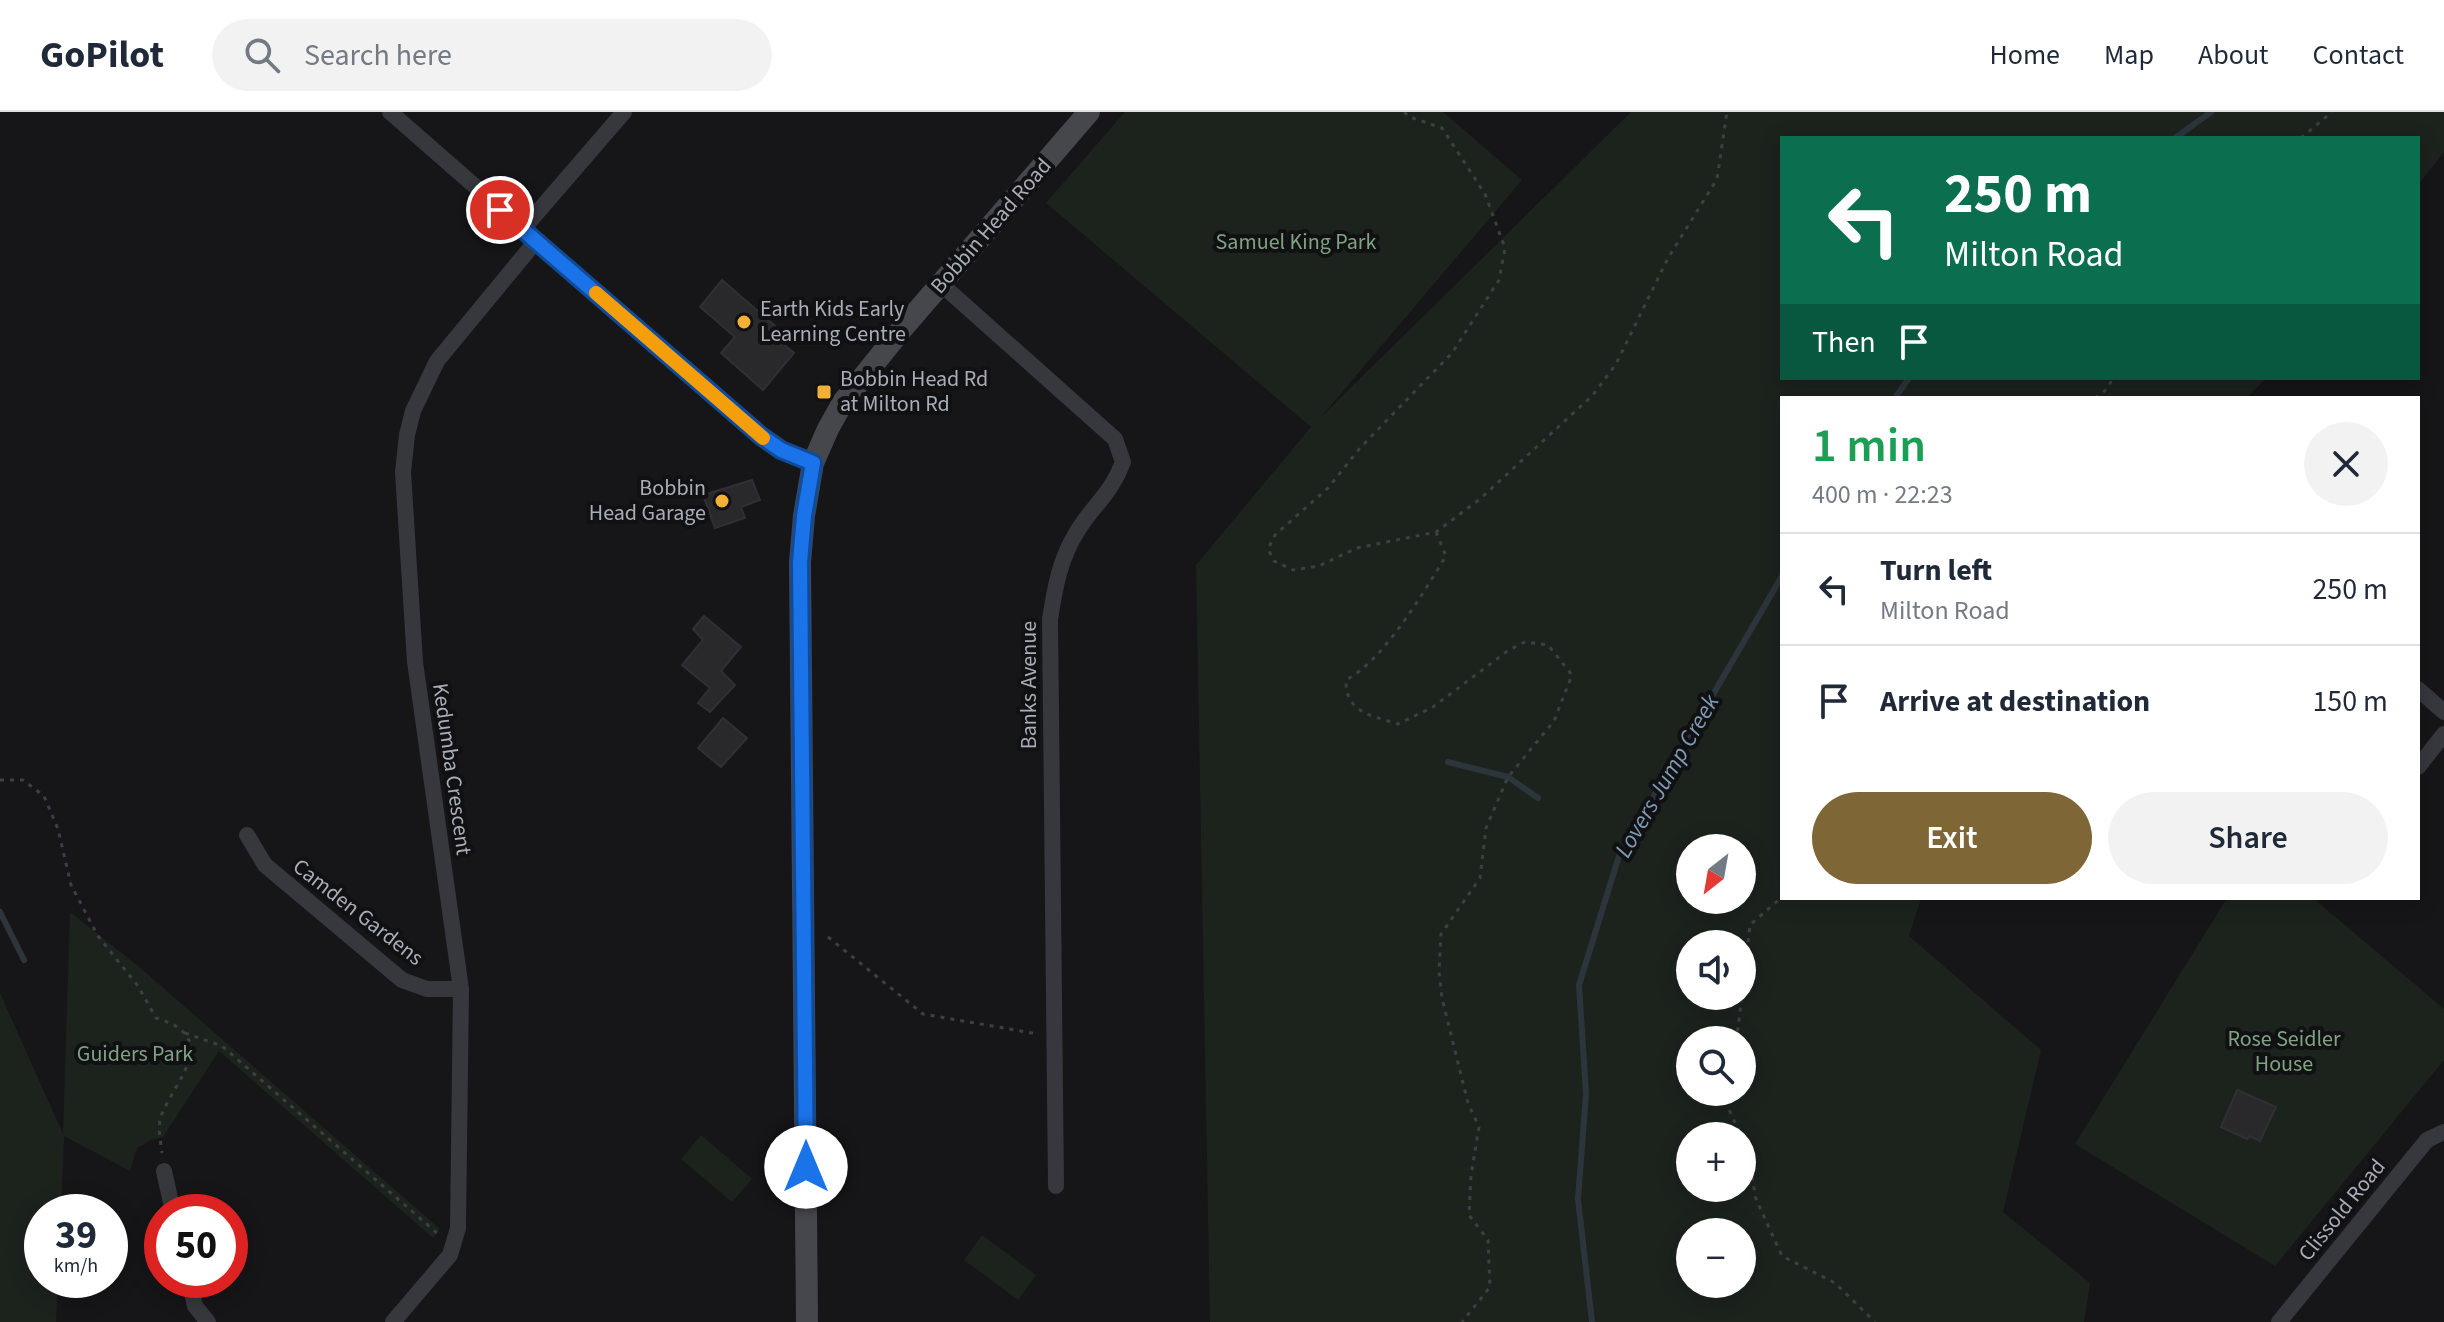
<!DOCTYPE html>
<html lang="en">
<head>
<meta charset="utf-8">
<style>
	body { margin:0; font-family:"Source Sans 3",sans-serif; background:#f2f2f3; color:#1f2937; height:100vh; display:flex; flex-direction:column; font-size:30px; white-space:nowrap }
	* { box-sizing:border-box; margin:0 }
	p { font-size:26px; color:#747a83 }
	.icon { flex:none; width:44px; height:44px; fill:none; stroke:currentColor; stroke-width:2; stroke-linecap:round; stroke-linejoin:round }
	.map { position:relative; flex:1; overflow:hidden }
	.sheet { position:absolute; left:1780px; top:284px; width:640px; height:504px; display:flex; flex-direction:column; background:#fff; border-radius:0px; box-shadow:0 4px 20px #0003 }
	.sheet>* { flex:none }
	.banner { position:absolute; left:1780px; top:24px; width:640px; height:244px; border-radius:0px; box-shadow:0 4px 20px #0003; background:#0b6e4f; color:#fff; overflow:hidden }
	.needle { width:52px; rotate:211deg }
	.controls { position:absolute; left:1676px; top:722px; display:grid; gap:16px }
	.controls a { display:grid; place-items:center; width:80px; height:80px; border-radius:50%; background:#fff; box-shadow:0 4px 20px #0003; font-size:40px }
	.speed { position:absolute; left:24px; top:1082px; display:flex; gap:16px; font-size:40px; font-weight:700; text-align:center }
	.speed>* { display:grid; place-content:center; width:104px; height:104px; border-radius:50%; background:#fff; box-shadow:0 4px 20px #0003; line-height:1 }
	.speed small { font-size:20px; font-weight:400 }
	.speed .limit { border:12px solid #d22; background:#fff; color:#111 }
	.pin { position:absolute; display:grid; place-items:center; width:68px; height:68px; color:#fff; margin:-34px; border:4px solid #fff; border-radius:50%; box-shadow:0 2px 8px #0007 }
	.me { position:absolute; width:88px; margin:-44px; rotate:0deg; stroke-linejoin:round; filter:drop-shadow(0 0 6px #0008) }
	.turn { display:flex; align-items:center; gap:28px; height:168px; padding:0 32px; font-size:36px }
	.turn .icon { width:104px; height:104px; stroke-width:2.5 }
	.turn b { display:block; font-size:56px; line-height:68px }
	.then { display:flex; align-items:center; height:76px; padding:0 32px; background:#0003; gap:16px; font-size:30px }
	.round { display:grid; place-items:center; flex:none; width:84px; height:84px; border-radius:42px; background:#f2f2f3 }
	.head { display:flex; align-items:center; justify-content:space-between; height:136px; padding:0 32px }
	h1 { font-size:48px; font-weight:600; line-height:60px; color:#1e9e55 }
	.button { display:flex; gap:16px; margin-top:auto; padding:16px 32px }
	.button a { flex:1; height:92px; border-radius:48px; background:#7e6636; color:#fff; font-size:32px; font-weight:600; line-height:92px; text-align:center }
	.button a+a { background:#f2f2f3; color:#1f2937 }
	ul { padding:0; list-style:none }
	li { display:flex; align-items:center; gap:24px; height:112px; padding:0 32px; border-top:2px solid #e0e1e3 }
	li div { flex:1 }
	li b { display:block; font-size:30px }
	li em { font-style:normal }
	header { display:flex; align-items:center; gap:48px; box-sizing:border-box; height:112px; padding:0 40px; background:#fff; border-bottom:2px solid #e0e1e3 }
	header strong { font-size:38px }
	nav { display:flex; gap:44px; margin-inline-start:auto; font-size:28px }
	.search { width:560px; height:72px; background:#f2f2f3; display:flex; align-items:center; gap:20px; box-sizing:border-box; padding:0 28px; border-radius:44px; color:#747a83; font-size:30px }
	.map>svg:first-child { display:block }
	.green { fill:#1c231d; fill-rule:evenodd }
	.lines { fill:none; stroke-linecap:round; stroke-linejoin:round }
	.stream { stroke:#2c353c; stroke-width:6 }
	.building { fill:#29292c; stroke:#303034; stroke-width:2 }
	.path { stroke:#3d3f44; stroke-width:3; stroke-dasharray:4 6; stroke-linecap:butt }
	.minor { stroke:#37383d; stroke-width:16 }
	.secondary { stroke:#45474d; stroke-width:22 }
	.route-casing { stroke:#114b97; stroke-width:20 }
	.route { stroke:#1a73e8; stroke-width:14 }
	.slow { stroke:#f59e0b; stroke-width:14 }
	.poi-dot { fill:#f2b134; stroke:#111113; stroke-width:3 }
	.labels { text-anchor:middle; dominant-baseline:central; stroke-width:8; stroke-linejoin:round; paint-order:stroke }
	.street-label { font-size:22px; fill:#a8adb8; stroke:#111113 }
	.park-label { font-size:22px; fill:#7fa381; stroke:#111113 }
	.poi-label { font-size:22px; fill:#a8adb8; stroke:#111113; text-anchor:start }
	.water-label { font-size:24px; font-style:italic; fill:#7f9bb3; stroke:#111113 }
</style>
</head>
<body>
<header>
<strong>GoPilot</strong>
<div class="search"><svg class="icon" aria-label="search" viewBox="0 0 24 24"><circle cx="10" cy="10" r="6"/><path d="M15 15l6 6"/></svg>Search here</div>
<nav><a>Home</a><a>Map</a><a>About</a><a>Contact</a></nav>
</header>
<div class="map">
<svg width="2444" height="1210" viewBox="0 0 2444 1210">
	<rect width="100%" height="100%" fill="#161618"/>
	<path class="green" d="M1125 0H1443L1522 68 1321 305 1631 0H2444V40L2418 73V26H1782V266H2266L2247 286H1782V786H1921L1909 824 2041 938 2003 1100 2090 1171 2084 1210H1210L1196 453 1311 315 1046 91ZM1690 736H1742V788H1690ZM1690 832H1742V884H1690ZM1742 928V980H1690V928ZM1742 1024V1076H1690V1024ZM1690 1120H1742V1172H1690Z
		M2227 786H2313L2444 897V948L2275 1154 2075 1032Z
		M70 800 138 854 440 1117 433 1126 219 939 163 1025 151 1028 137 1036 130 1059 64 1024 61 1100H42V1168H58L56 1210H0V881L63 1022Z
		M701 1023 752 1067 732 1090 681 1047Z
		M982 1123 1036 1163 1018 1188 964 1148Z"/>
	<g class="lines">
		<path class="stream" d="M2175 26 2211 0
			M1895 286 1909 266
			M1448 650 1508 665 1538 686
			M0 800 24 848
			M1592 1210 1578 1087 1586 982 1579 873 1619 744 1782 464"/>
	</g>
	<path class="building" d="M722 168 788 225 783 232 794 241 763 278 721 241 735 225 700 195Z
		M752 368 760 388 741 395 745 406 715 416 703 383Z
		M704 504 741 535 721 559 735 573 710 600 698 591 710 576 682 553 703 528 693 517Z
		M723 606 747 626 721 655 698 636Z
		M2237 978 2276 995 2260 1029 2249 1024 2247 1027 2221 1015Z"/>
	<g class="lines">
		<path class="path" d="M1404 0 1410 5 1442 16 1485 82 1505 136 1499 168 1452 241 1360 336 1328 376 1275 423 1268 437 1274 449 1293 458 1319 454 1357 436 1436 420 1480 387 1593 283 1616 252 1668 146 1717 67 1727 0
			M2301 26 2332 0
			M2095 286 2107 277 2113 266
			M1436 420 1446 444C1423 481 1384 548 1346 568 1345 601 1373 604 1398 612L1433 595 1509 538 1525 530 1548 533 1572 563 1554 609 1508 665 1486 716 1480 766 1441 822 1439 860 1442 886 1468 991 1479 1015 1471 1063 1469 1103 1488 1128 1490 1175 1462 1210
			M0 668H23L44 684 58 717 71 773 98 824 138 874 156 906C222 925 176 967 161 1004 157 1014 161 1031 162 1041
			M828 825 923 902 1038 922
			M185 921 222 934 437 1121
			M1732 928 1738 917 1750 813 1782 785
			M1721 980 1741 1024
			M1742 1026 1747 1037 1756 1087 1782 1144 1835 1171 1875 1210"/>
		<path class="minor" d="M390 0 761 324 781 338 813 351
			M523 117 624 0
			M941 172 1115 327 1123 350C1111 382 1095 391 1078 418 1060 446 1055 475 1050 507L1056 1074
			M2418 577 2444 600
			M2418 655 2444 622
			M247 723 265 753 402 868 427 877H461
			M164 1059 173 1100
			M189 1168 195 1194 208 1210
			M393 1210 450 1143 458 1116 461 877 415 550 403 360 407 323 413 299 437 249 536 129
			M2279 1210 2427 1028 2444 1020"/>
		<path class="secondary" d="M807 1210 800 450 804 404 813 351 828 317 843 290 901 218 1089 0"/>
	</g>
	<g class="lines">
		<g class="route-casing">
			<path id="route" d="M500 98 761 324 781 338 813 351 804 404 800 450 806 1055"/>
		</g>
		<use href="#route" class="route"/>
		<path class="slow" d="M596 181 763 326"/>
	</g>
	<g class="poi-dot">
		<circle cx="744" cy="210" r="8"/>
		<rect x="816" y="272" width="16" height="16" rx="4"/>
		<circle cx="722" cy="389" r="8"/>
	</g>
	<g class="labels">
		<g class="street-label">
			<text transform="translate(991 114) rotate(-49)">Bobbin Head Road</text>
			<text transform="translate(1029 573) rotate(-90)">Banks Avenue</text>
			<text transform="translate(452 657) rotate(82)">Kedumba Crescent</text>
			<text transform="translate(358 800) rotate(38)">Camden Gardens</text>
			<text transform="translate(2342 1098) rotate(-51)">Clissold Road</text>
		</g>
		<g class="park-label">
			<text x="1296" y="130">Samuel King Park</text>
			<text x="2284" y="927">Rose Seidler<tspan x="2284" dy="25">House</tspan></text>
			<text x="135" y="942">Guiders Park</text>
		</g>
		<g class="poi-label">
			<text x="760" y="197">Earth Kids Early<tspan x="760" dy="25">Learning Centre</tspan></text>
			<text x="840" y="267">Bobbin Head Rd<tspan x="840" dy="25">at Milton Rd</tspan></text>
			<text x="706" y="376" text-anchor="end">Bobbin<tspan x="706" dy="25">Head Garage</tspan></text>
		</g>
		<g class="water-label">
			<text transform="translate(1667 664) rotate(-60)">Lovers Jump Creek</text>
		</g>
	</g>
</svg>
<div class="controls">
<a><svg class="needle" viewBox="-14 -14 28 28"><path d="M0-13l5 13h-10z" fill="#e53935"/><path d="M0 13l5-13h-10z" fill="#747a83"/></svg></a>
<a><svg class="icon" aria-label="sound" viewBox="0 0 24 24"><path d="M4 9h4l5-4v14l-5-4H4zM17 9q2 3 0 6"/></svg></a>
<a><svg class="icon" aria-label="search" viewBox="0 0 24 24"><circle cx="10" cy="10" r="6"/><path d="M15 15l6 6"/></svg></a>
<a>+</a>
<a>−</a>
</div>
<div class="speed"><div>39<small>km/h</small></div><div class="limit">50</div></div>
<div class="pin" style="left:500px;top:98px;background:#d93025"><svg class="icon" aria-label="arrive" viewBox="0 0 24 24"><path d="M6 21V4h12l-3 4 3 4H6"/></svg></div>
<svg class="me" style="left:806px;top:1055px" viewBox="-20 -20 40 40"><circle r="19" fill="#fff"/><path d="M0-13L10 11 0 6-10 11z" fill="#1a73e8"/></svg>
<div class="banner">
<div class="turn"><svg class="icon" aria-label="left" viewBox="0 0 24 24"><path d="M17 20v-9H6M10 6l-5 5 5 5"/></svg><div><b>250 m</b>Milton Road</div></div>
<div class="then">Then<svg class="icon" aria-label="arrive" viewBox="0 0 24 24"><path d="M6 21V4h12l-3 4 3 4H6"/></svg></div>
</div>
<section class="sheet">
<div class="head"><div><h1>1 min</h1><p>400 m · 22:23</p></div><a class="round"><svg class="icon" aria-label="close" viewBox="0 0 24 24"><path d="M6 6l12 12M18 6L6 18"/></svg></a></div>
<ul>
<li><svg class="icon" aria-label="left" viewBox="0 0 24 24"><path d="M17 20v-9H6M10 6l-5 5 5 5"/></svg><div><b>Turn left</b><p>Milton Road</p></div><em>250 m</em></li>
<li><svg class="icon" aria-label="arrive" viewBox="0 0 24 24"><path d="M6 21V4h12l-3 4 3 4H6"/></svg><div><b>Arrive at destination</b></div><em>150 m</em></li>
</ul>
<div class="button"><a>Exit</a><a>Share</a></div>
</section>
</div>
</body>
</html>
